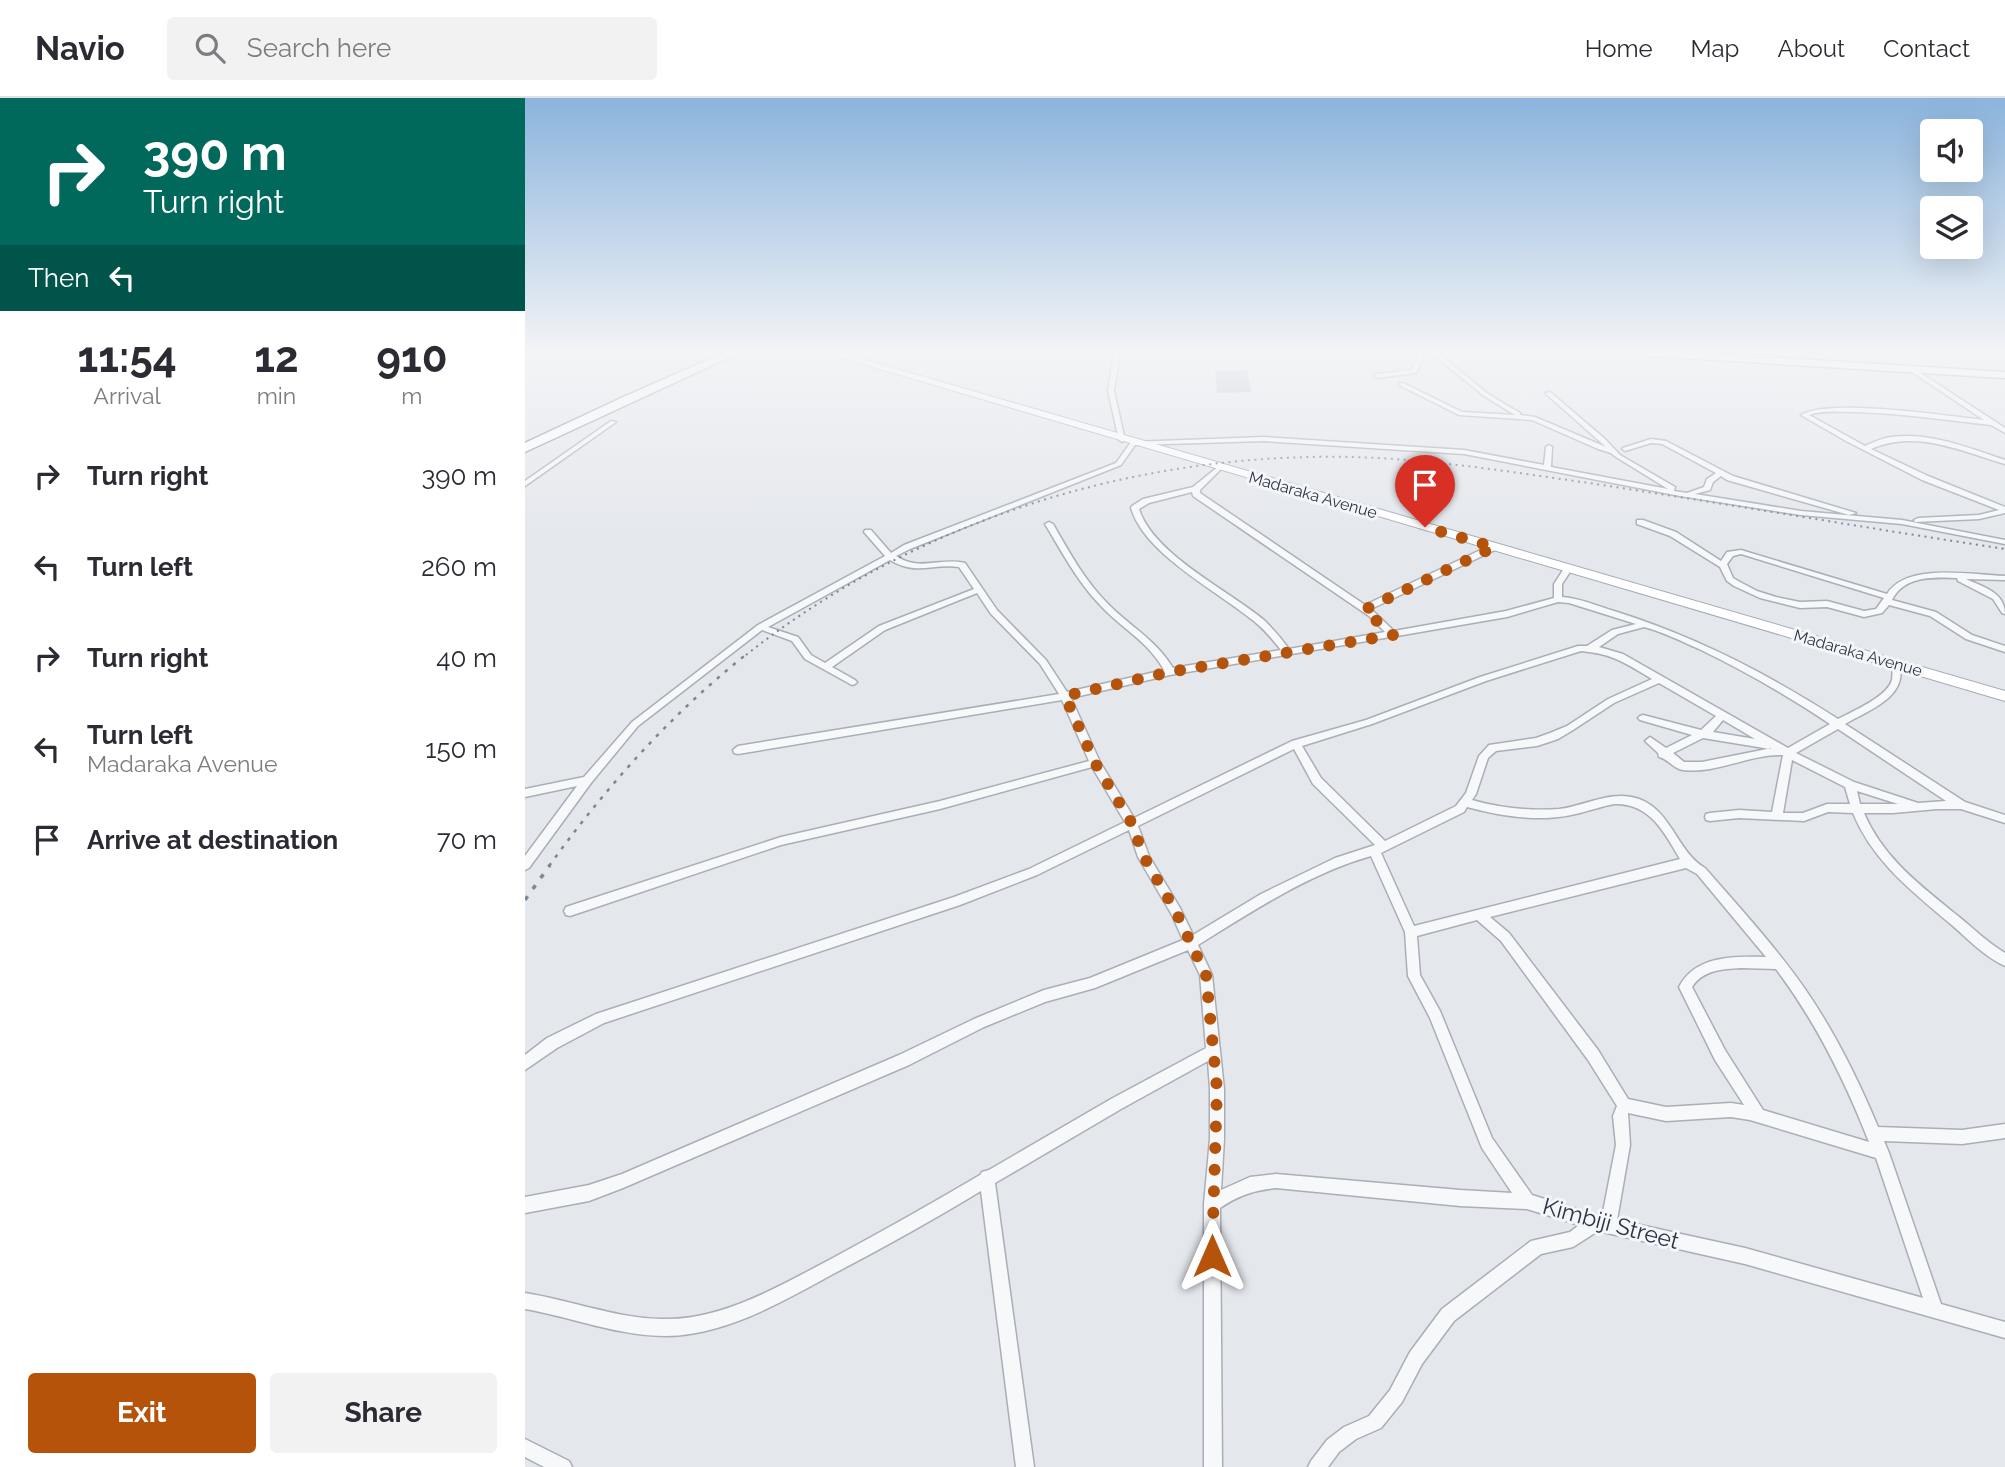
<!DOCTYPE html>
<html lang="en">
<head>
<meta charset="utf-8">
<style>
	body { margin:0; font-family:Raleway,sans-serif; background:#f2f2f3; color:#2b2b33; height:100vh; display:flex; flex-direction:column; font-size:26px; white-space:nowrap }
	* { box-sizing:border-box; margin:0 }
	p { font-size:23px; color:#7c7c81 }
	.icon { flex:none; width:38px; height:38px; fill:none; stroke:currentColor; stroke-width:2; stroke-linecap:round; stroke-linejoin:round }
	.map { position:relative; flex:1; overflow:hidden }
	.drawer { display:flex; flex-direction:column; background:#fff; width:525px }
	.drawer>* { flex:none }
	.banner { background:#00695c; color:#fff; overflow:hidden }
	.buttons { position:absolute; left:1395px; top:21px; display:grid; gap:14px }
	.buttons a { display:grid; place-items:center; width:63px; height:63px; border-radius:7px; background:#fff; box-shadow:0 7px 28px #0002; font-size:35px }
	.pin { position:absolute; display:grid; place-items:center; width:60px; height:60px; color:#fff; margin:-72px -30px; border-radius:50% 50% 50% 0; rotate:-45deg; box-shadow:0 0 7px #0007 }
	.pin .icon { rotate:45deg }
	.me { position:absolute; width:77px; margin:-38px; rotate:0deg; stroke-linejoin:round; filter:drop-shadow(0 0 5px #0008) }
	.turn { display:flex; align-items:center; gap:24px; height:147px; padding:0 28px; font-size:32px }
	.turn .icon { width:91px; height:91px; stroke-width:2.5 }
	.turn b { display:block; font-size:49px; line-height:60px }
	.then { display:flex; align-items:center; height:66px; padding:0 28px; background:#0003; gap:14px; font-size:26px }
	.eta { display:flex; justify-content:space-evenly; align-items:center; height:119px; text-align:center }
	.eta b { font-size:42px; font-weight:700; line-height:49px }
	.action { display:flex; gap:14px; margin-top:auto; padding:14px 28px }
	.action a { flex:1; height:80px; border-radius:7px; background:#b45309; color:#fff; font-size:28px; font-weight:700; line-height:80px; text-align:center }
	.action a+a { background:#f2f2f3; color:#2b2b33 }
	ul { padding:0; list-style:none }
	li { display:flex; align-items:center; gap:21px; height:91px; padding:0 28px }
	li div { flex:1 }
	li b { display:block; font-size:26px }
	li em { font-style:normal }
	header { display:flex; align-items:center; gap:42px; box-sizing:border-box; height:98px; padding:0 35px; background:#fff; border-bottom:2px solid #e1e1e2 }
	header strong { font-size:33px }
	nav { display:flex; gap:38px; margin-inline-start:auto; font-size:24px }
	.search { width:490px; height:63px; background:#f2f2f3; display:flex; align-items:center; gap:18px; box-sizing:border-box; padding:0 24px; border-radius:7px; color:#7c7c81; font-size:26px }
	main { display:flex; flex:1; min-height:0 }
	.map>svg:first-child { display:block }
	.building { fill:#bbc0ca }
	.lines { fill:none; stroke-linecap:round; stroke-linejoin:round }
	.minor-casing { stroke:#a9aeb7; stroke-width:3 }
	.primary-casing { stroke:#a3abb8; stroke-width:2 }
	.trunk-casing { stroke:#8b94a3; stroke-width:3 }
	.minor { fill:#f7f8fa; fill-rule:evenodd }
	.primary { fill:#fff; fill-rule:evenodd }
	.trunk { fill:#fff; fill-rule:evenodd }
	.rail-far2 { stroke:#7d8696; stroke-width:2; stroke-dasharray:2 4.5; stroke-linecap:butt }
	.rail-far1 { stroke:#7d8696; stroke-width:2.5; stroke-dasharray:3.5 7; stroke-linecap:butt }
	.rail { stroke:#7d8696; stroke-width:3.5; stroke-dasharray:4.5 9; stroke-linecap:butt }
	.route { stroke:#b45309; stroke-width:12; stroke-dasharray:0 21.6 }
	.labels { text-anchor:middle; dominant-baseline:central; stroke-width:6; stroke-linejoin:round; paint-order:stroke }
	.far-street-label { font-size:16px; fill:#2b3445; stroke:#f4f6f9 }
	.near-street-label { font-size:23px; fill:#2b3445; stroke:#f4f6f9 }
</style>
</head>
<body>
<header>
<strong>Navio</strong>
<div class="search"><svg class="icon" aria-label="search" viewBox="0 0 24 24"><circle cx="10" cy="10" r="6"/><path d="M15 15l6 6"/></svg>Search here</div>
<nav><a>Home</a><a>Map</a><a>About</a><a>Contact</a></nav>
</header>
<main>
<section class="drawer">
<div class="banner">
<div class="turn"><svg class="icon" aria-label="right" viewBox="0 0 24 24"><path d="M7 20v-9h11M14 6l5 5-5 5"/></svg><div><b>390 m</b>Turn right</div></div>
<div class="then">Then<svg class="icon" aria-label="left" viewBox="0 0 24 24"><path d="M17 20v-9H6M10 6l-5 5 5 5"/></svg></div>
</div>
<div class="eta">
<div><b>11:54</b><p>Arrival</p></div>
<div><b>12</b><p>min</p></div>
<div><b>910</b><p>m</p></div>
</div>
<ul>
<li><svg class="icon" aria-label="right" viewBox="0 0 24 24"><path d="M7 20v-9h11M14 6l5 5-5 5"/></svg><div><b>Turn right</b></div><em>390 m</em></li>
<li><svg class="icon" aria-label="left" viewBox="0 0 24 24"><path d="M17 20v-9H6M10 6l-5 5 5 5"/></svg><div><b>Turn left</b></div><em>260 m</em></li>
<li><svg class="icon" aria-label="right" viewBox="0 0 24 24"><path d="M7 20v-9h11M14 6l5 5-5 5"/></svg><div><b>Turn right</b></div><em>40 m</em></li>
<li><svg class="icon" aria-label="left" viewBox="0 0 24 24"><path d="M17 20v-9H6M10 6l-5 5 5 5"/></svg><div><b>Turn left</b><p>Madaraka Avenue</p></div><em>150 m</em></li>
<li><svg class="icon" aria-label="arrive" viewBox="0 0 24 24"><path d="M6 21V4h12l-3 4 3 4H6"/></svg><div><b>Arrive at destination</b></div><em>70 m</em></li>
</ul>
<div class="action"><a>Exit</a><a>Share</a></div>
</section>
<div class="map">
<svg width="1480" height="1369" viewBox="0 0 1480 1369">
	<rect width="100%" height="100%" fill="#e4e7ec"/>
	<path class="building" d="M722 272 726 294 692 295 690 273Z"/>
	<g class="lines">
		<g class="minor-casing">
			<path id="minor" d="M589 253H595L589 293 600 342 597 344 594 342 583 293Z
				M895 253H901L891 275 852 280 849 278 852 276 887 272Z
				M904 253H911L963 296 995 315V317L1010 319 1081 349 1020 295 1025 294 1080 341 1095 357 1150 389 1149 393 1162 395 1179 389 1182 381 1191 375 1137 346 1126 345 1100 353 1097 351 1098 350 1126 341 1141 343 1208 378 1331 415 1324 417 1202 382 1196 378 1188 384 1185 392 1170 396 1276 413 1377 422 1480 442V446L1377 426 1276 417 1155 398 939 356 739 343 610 347 596 367 385 451 371 458C395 474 415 459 440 465L472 512 521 562 542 594 639 572C622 542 597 531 575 507 552 483 537 454 520 426L524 424 528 426C544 454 560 483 583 506 607 530 629 540 648 570L756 552C748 542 740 532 730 524 693 493 620 457 606 410L607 408 618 401 668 389 694 368 698 370 696 371 675 392V395L840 507 966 447H972V451L846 511 869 533 981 513 1029 500V486L1040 469H1043L1047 471 1037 486V499C1055 500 1072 508 1089 513 1170 538 1243 576 1313 621 1328 613 1362 599 1367 582 1368 576 1367 570 1368 565H1374C1384 599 1344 612 1320 626L1440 704 1480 717V725L1436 711H1412L1368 715H1339C1358 760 1396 788 1433 818 1449 831 1463 845 1480 855V868C1460 859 1444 842 1428 828 1388 794 1348 764 1328 715L1303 714 1279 723 1214 720 1185 723 1181 722 1180 719 1181 716 1185 715 1214 712 1247 714 1258 657C1225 656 1192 676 1158 672 1149 671 1143 661 1134 659L1133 655 1120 643 1125 639 1141 650 1167 637 1115 622 1113 620 1115 618 1118 617 1176 632 1191 618 1134 585 1089 605 1048 632 1033 641 1012 648 971 653 963 660 951 696 947 702C975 710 1005 713 1034 711 1060 708 1087 691 1114 701 1147 713 1152 754 1180 770 1214 809 1250 848 1280 891 1309 933 1333 981 1353 1029L1437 1032 1480 1026V1040L1437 1046 1359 1043 1364 1055 1416 1206 1480 1224V1240L1220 1166 1073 1133 1048 1149 1016 1156 929 1223 897 1266 877 1304 856 1330 831 1341 814 1354 803 1369H783L786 1363 802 1342 819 1329 844 1318 865 1292 885 1254 917 1211 1006 1143 1045 1134 1054 1127 1002 1111 935 1108 751 1090C729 1092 712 1098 695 1110L697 1369H679V1106L685 1041V991L683 963 596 1011 470 1085 509 1369H491L456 1093C408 1122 358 1150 308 1176 257 1204 201 1237 141 1238 93 1238 46 1219 0 1211V1195C45 1202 90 1220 136 1221 197 1223 254 1188 306 1161 356 1134 406 1106 455 1077L457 1074 464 1072 586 1001 681 950 675 877 663 852 570 890 520 904 459 929 384 967 98 1090 64 1103 0 1115V1099L64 1087 97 1076 374 957 449 921 519 892 565 880 658 842 647 817 613 759 604 732 512 777 435 807 79 925 32 950 0 972V957L22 940 71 916 429 799 504 771 600 724 567 669 415 711 256 747 45 818 41 817 39 813 41 809 256 739 415 703 564 663 537 602 213 656 209 655 208 652 213 648 534 596 515 566 466 516 452 495 360 532 307 569 330 582 332 584 330 586 327 587 280 561 267 543 237 532 113 628 66 685 4 770 0 772V758L52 688 0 699V691L59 679 107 624 233 527 360 458 339 434 340 432H346L366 455 379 447 591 365 606 344 739 339 939 352 1019 367 1021 349 1024 347 1027 349 1026 369 1143 391 1091 359 1086 355 1073 351 1007 322 934 317 874 287V285H878L937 314 990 317 959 298ZM667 394 668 398 844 518 860 534 764 551C756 540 748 531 739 522 703 492 628 456 614 411L624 405ZM365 462C391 478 408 465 434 469L449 491 354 528 300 565 286 557 273 539 243 529ZM1033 504 1044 505 1111 526 1087 532 1062 548H1053L955 579 841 622 767 643 609 720 575 664 546 600 645 577 865 539 868 540 872 538 982 519ZM1119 529C1138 534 1156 543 1174 551 1220 573 1263 598 1305 626L1263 650 1098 556 1074 549 1093 536ZM1056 553C1089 556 1100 565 1127 581L1083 601 1042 628 1025 635 1011 640 964 647 954 658 941 695 931 708 860 743 796 680 777 648 847 626 961 583ZM1198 622 1230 641 1188 634ZM1313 631 1421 703 1393 705 1329 684 1271 655ZM1178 640 1245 651 1247 650 1177 664H1159L1148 655ZM769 651 788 686 850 747 810 760 736 796 668 837 655 810 624 758 613 728ZM1267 662 1320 689 1325 706H1302L1278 715H1258ZM1332 693 1373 706H1335ZM1089 706C1125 705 1139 734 1155 761L889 828 856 755 939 714 942 709C975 718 1013 724 1046 717 1061 714 1074 709 1089 706ZM846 758 880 834 883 878 905 920 957 1050 987 1095 935 1092 751 1076 725 1079 696 1092 699 1041V991L687 877 673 847C728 813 783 776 846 758ZM1161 770 1172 776 1241 859C1210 858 1170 857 1154 889L1190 962 1219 1007 1206 1005 1141 1009 1103 1001 1073 952 984 835 965 819ZM952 822 976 843 1063 962 1092 1008 1088 1018 1091 1047 1077 1119 1007 1097 967 1040 915 913 895 877 892 838ZM1216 870 1251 871C1291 924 1320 983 1344 1044L1238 1012 1200 952 1167 889C1178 872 1197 871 1216 870ZM1103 1015 1141 1023 1206 1019 1225 1022 1351 1060 1398 1200 1220 1150 1092 1122 1105 1047Z
				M1384 270H1388L1480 330V335L1466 327C1420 322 1374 315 1328 314 1314 314 1298 312 1284 317L1340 348C1349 344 1357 340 1366 339 1405 334 1444 350 1480 362V366C1436 353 1391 331 1346 351L1403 378 1480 409V415L1454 421 1390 424 1389 422 1393 420 1454 417 1474 412 1397 382 1321 343 1276 317C1305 300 1421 318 1459 322L1384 272Z
				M86 323 91 324 0 388V383Z
				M1112 422H1118L1151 434 1196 463 1202 454 1216 452 1362 496C1382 464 1447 477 1480 478V482L1441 481C1458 489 1480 494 1480 516L1477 515 1468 501 1433 483 1432 480C1408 479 1379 478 1367 502L1411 514 1447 537 1480 548V554L1441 541 1405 518 1364 507 1357 515 1339 519 1302 509 1275 510 1235 500 1209 488 1202 483 1195 469 1145 438 1112 426ZM1216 456 1359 500 1351 511 1339 513 1302 503 1275 504 1251 499 1232 493 1215 484 1208 480 1202 466 1208 458Z
				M0 1341 44 1363 47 1369H19L0 1359Z"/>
		</g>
		<g class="primary-casing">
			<path id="primary" d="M294 253H310L1480 593V603Z"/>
		</g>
		<g class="trunk-casing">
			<path id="trunk" d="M203 253H218L0 354V345L96 300Z
				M1087 253H1148L1480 274V280L1092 256Z"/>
		</g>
		<use href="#minor" class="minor"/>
		<use href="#primary" class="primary"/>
		<use href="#trunk" class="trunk"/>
		<path class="rail-far2" d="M221 557C391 422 612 354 828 359 907 361 986 374 1064 385 1203 406 1341 430 1480 451"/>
		<path class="rail-far1" d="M24 768C81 689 146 616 223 555"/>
		<path class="rail" d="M0 802 25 767"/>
	</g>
	<linearGradient id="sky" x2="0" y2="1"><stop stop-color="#8bb4dd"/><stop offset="0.57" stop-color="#f3f4f6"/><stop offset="1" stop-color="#f3f4f6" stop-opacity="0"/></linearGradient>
	<rect width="1480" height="445" fill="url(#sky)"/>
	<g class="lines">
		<path class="route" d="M687 1158 692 991 681 877 651 814 619 759 606 724 570 665 540 598 645 574 868 537 839 512 969 449 900 429"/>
	</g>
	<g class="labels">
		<g class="far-street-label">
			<text transform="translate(788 397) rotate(16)">Madaraka Avenue</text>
			<text transform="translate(1333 555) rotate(16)">Madaraka Avenue</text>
		</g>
		<g class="near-street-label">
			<text transform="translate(1086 1125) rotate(15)">Kimbiji Street</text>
		</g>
	</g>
</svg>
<div class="buttons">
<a><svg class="icon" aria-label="sound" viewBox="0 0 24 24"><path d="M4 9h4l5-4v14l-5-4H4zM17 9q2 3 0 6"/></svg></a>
<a><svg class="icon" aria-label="layers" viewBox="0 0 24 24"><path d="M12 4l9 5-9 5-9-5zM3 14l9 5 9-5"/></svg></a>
</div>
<div class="pin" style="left:900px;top:429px;background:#d93025"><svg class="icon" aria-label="arrive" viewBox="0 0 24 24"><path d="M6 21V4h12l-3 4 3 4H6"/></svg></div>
<svg class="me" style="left:687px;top:1158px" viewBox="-20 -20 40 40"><path d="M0-17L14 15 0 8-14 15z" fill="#b45309" stroke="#fff" stroke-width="4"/></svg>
</div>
</main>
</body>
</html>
